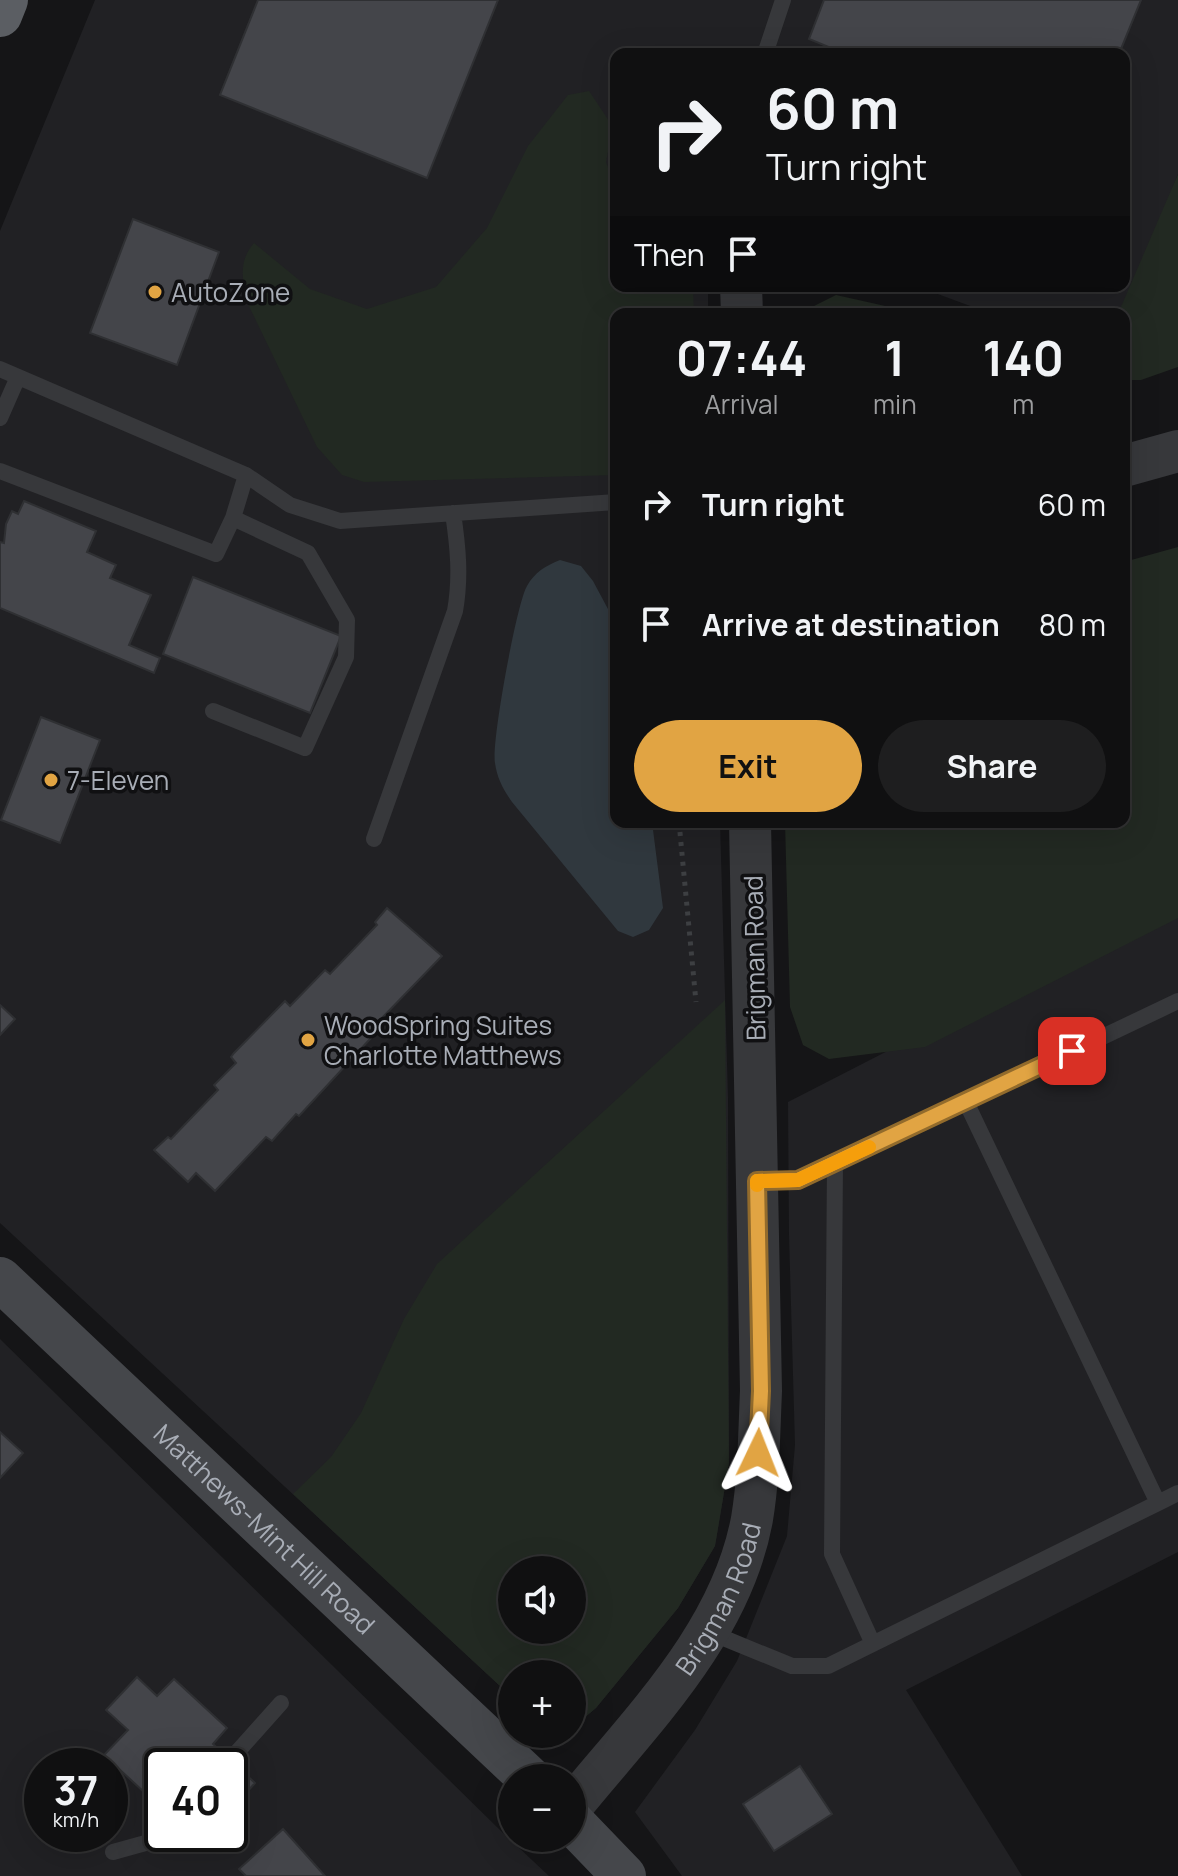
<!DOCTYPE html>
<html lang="en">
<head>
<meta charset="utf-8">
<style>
	body { margin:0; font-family:Manrope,sans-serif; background:#1e1e1f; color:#f1f3f6; height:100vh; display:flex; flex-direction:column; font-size:30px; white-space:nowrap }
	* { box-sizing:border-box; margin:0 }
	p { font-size:26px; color:#9c9d9f }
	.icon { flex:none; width:44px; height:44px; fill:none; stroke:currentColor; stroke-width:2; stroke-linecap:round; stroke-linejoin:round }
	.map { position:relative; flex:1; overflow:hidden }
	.sheet { position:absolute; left:610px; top:308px; width:520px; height:520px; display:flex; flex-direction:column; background:#101011; border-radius:16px; box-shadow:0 8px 32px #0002,0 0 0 2px #303031 }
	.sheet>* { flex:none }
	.banner { position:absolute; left:610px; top:48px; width:520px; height:244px; border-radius:16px; box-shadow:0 8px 32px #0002,0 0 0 2px #303031; background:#101011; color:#f1f3f6; overflow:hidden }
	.buttons { position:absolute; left:498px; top:1556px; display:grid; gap:16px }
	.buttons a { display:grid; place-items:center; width:88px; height:88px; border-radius:50%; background:#101011; box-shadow:0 8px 32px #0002,0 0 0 2px #303031; font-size:40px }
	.speed { position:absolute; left:24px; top:1748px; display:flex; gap:16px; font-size:40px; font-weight:700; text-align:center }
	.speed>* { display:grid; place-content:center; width:104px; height:104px; border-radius:50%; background:#101011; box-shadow:0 8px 32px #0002,0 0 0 2px #303031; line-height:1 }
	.speed small { font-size:20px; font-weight:400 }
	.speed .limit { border:4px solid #111; border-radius:12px; background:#fff; color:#111 }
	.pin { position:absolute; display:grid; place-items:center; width:68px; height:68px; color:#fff; margin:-34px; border-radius:16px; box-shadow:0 4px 12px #0006 }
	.me { position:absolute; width:88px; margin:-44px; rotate:2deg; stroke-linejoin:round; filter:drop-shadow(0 0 6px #0008) }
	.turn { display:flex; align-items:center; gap:28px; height:168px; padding:0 24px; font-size:36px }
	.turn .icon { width:104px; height:104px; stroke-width:2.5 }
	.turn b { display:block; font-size:56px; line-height:68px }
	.then { display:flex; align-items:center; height:76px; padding:0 24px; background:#0003; gap:16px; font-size:30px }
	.eta { display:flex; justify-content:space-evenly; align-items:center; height:136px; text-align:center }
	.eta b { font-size:48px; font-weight:700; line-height:56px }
	.primary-button { display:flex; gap:16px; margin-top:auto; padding:16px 24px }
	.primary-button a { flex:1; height:92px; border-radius:48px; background:#e1a443; color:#111; font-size:32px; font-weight:700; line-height:92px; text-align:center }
	.primary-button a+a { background:#1e1e1f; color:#f1f3f6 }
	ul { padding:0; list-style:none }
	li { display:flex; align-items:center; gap:24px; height:120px; padding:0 24px }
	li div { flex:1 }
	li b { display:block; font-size:30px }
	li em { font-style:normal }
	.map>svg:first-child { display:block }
	.built { fill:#212124; fill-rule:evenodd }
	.green { fill:#222922; fill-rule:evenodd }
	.water { fill:#30383e }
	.building { fill:#44454a; stroke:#2f3033; stroke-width:2 }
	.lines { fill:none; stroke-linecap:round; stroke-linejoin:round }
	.path { stroke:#3d3f42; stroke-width:5; stroke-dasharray:4 6; stroke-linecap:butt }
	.service { stroke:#37383b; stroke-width:16 }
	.tertiary { stroke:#37383b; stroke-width:42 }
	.secondary { stroke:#45474b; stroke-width:44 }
	.trunk { stroke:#5b5e63; stroke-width:44 }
	.route-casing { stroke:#926b2c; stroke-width:20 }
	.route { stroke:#e1a443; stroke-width:14 }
	.slow { stroke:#f59e0b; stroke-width:14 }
	.poi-dot { fill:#e1a443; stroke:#101012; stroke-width:3 }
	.labels { text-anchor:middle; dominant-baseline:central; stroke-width:7; stroke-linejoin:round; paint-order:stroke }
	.poi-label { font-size:26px; fill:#a8adb6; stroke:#101012; text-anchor:start }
	.street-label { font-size:26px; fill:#a8adb6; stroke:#101012 }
</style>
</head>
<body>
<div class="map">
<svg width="1178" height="1876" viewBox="0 0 1178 1876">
	<rect width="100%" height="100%" fill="#151517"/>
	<path class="built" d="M95 0H1178V174L1123 314H992L916 286H1124V54H616V286H708V314H616V822H720L728 1097 729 1463 715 1546 678 1608 596 1708 572 1728V1674H512V1697L0 1223V231ZM512 1570H572V1630H512Z
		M1178 902V1552L906 1690 1022 1876H682L635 1812 695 1730 737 1661 787 1536 795 1445 789 1235 788 1102Z
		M0 1339 501 1831 549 1876H0ZM42 1766H110V1834H42ZM162 1766H230V1834H162Z"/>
	<path class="green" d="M589 91 613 127 606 162 613 181 616 182V286H693L694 314H616V475L364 482 342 475 317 447 248 304C242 281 238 261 254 243L310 289 367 309 436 287 487 228 528 146 568 95Z
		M1178 174V367L1141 380H1124V314H1118Z
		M836 295 912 312 932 314H798Z
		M1178 547V918L925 1047 829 1059 803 1045 790 1007 785 822H1124V562Z
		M725 1000 729 1463 715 1546 678 1608 596 1708 572 1728V1674H512V1697L293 1494 331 1457 361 1413 404 1319 437 1264ZM572 1570V1630H512V1570Z"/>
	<path class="water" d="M560 560 581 566 593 581 616 624V822H652L663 908 649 930 633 937 618 931 512 802C503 789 497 778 495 763 491 743 517 602 527 586 535 572 545 566 560 560Z"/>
	<path class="building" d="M258 0H498L427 178 220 95Z
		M824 0H1141L1119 54H840L841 52 809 39Z
		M133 219 219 252 177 365 90 333Z
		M24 501 96 531 87 552 116 565 110 578 151 595 129 645 160 658 154 673 0 608V542L4 543 6 524 12 511 18 514Z
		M193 577 341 636 310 713 163 654Z
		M41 717 100 740 60 843 1 820Z
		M387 908 442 956 379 1021 382 1026 299 1116 296 1114 272 1141 266 1137 215 1191 196 1173 188 1182 154 1150 168 1137 171 1139 218 1090 214 1085 236 1063 231 1057 234 1053 285 1001 290 1006 325 970 330 974 377 925 375 922Z
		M0 1005 15 1019 0 1035Z
		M0 1432 23 1453 0 1478Z
		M137 1677 157 1696 174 1679 227 1728 213 1744 255 1783 230 1811V1766H162V1801L158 1805 104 1755 128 1730 106 1710Z
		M800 1766 832 1814 774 1851 743 1804Z
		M283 1829 325 1876H246L239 1869Z"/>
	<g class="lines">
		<path class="path" d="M679 822 696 1002"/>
		<path class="service" d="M765 54 783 0
			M0 369 246 475 290 505 340 521 616 502
			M0 418 18 377
			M0 471 216 554 233 518 246 475
			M213 711 305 748 346 657 347 620 308 553 233 518
			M374 839 455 611C461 577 458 547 453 513
			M966 1102 1178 1001
			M835 1163 832 1554 873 1644
			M1158 1503 1178 1493
			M709 1632 792 1666H828L1158 1503 966 1102 798 1180 757 1181
			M230 1760 281 1703
			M113 1852 160 1839 165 1834"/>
		<g class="tertiary">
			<path d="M741 286 742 314"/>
			<path d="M1124 466 1178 451"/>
			<path id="s1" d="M572 1806C642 1720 731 1633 752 1519 759 1477 759 1434 761 1391L750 822"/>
		</g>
		<g class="secondary">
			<path id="s2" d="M0 1279 529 1778"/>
			<path d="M572 1822 624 1876"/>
		</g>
		<path class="trunk" d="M0 15 6 0"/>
	</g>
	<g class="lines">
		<g class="route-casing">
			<path id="route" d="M758 1453 761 1391 757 1181 798 1180 1072 1051"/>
		</g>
		<use href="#route" class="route"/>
		<path class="slow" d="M757 1185V1181L798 1180 869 1147"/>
	</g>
	<g class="poi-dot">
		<circle cx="155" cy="292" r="8"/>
		<circle cx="51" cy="780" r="8"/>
		<circle cx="308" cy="1040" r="8"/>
	</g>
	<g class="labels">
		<g class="poi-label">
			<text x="171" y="292">AutoZone</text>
			<text x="67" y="780">7-Eleven</text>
			<text x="324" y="1025">WoodSpring Suites<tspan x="324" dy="30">Charlotte Matthews</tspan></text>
		</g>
		<g class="street-label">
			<text transform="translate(754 958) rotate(-91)">Brigman Road</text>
			<text stroke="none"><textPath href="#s2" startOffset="364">Matthews-Mint Hill Road</textPath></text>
			<text stroke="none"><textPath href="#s1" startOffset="256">Brigman Road</textPath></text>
		</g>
	</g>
</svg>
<div class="buttons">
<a><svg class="icon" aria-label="sound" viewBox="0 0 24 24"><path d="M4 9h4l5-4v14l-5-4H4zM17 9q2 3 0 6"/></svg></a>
<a>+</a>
<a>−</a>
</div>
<div class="speed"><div>37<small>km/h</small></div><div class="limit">40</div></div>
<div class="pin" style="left:1072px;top:1051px;background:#d93025"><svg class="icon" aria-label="arrive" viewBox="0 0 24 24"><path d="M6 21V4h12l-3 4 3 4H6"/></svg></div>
<svg class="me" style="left:758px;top:1453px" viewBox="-20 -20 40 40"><path d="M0-17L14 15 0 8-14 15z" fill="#e1a443" stroke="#fff" stroke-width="4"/></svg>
<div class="banner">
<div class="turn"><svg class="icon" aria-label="right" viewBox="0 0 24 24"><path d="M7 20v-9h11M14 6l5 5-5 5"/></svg><div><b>60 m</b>Turn right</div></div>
<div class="then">Then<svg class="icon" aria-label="arrive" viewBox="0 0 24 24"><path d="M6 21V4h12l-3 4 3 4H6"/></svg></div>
</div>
<section class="sheet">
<div class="eta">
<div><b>07:44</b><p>Arrival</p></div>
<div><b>1</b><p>min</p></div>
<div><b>140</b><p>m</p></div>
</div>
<ul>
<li><svg class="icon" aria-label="right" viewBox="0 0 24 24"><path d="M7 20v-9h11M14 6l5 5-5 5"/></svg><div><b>Turn right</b></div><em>60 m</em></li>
<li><svg class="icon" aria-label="arrive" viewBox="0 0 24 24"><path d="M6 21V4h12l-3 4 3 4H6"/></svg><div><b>Arrive at destination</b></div><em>80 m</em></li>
</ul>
<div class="primary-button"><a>Exit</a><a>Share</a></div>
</section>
</div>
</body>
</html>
